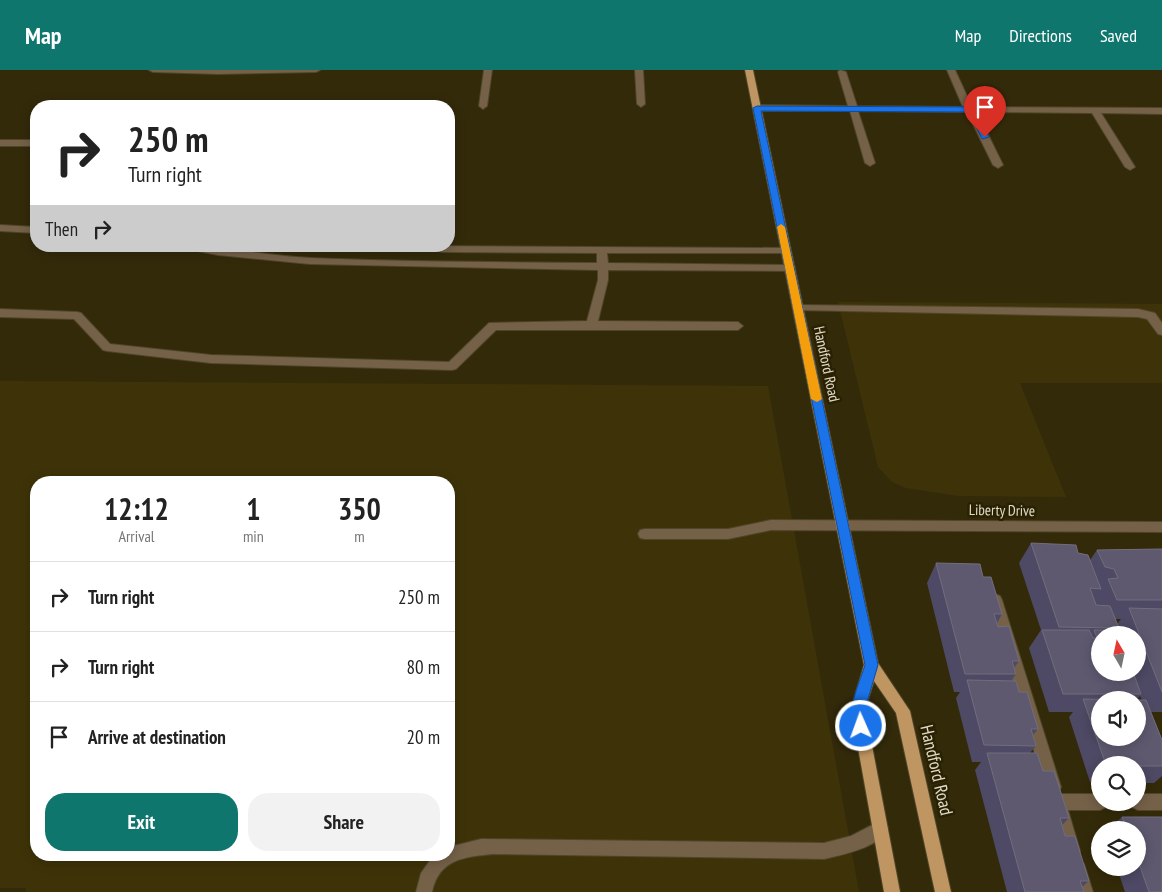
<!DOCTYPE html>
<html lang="en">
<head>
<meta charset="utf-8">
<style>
	body { margin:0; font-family:"PT Sans Narrow",sans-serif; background:#f2f2f2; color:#222; height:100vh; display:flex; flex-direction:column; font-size:19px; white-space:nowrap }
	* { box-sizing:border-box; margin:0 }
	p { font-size:16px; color:#767676 }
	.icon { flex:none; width:28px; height:28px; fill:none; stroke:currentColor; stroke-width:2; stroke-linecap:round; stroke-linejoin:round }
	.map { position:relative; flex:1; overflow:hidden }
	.drawer { position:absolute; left:30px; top:406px; width:425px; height:385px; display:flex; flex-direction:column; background:#fff; border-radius:20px; box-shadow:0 2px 12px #0003 }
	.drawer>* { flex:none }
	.banner { position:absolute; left:30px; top:30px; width:425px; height:152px; border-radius:20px; box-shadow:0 2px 12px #0003; background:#fff; color:#222; overflow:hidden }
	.needle { width:32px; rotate:351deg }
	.controls { position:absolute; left:1091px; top:556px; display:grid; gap:10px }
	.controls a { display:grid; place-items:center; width:55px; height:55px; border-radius:50%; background:#fff; box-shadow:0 2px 12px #0003; font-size:25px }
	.pin { position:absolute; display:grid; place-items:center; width:42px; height:42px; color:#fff; margin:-51px -21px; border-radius:50% 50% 50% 0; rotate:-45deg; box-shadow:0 0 5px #0007 }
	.pin .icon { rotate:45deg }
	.me { position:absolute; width:55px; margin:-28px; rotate:358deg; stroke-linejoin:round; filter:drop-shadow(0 0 4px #0008) }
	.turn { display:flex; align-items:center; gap:18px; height:105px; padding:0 15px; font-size:22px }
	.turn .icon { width:65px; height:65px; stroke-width:2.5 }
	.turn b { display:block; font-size:35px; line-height:42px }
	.then { display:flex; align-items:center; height:48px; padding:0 15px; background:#0003; gap:10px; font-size:19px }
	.eta { display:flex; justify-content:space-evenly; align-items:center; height:85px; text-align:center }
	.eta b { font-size:30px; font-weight:700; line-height:35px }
	.primary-button { display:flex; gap:10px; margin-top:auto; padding:10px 15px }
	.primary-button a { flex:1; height:58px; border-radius:20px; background:#0f766e; color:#fff; font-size:20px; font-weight:700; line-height:58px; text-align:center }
	.primary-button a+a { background:#f2f2f2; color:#222 }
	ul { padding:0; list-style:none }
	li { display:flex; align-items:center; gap:15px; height:70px; padding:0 15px; border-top:1px solid #e0e0e0 }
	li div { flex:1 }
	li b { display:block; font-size:19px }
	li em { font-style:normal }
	header { display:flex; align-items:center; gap:30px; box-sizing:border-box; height:70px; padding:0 25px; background:#0f766e; color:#fff }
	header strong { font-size:24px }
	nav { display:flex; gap:28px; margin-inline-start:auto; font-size:18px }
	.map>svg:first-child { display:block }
	.built { fill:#3e3308; fill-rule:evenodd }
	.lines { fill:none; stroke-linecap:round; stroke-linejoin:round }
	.minor-casing { stroke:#4f4629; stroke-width:2 }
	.major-casing { stroke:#4f4629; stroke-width:2 }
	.minor { fill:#756148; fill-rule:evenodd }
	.major { fill:#bf9561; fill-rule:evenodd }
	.wall { fill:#4e4964; fill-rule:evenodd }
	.building { fill:#5e596f; stroke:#726d7d; fill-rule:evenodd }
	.route { fill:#1a73e8; stroke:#114b97 }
	.slow { fill:#f59e0b }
	.labels { text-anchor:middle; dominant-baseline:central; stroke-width:5; stroke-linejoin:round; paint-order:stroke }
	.street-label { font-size:15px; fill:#e0dbc9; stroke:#292101 }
	.near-street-label { font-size:18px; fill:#e0dbc9; stroke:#292101 }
</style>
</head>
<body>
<header>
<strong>Map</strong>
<nav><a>Map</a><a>Directions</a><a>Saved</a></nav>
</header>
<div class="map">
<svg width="1162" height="822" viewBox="0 0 1162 822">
	<rect width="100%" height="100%" fill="#332a0a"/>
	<path class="built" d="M838 232 1162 234V313H1020L1066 427 958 426 906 418 892 412 878 397Z
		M0 311 768 316 859 822H26V818H0ZM36 412H449V785H36Z"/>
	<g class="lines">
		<g class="minor-casing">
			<path id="minor" d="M149 0H320L316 2 218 4 153 2Z
				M484 0H492L487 36 483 39 479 36Z
				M635 0H643L645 34 641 37 637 34Z
				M840 0 846 2 857 36 963 37 947 0H955L972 37 1162 38V44L1101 43 1135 97 1130 100 1125 97 1092 43 977 42 1003 95 998 98 993 95 967 42 858 41 875 93 870 96 865 93 850 41H757L753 38 757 35 848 36 838 2Z
				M0 70H36V76H0Z
				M0 155 36 157V163L0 161Z
				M182 176C225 176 268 186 311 188 406 192 502 192 597 193V183L442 182 426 176 786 178 790 179V183H607L608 193 790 195 795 198 790 201 608 200V210L598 251 738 252 743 256 738 260H496L456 299 452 300 211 293 107 281 103 280 74 249 0 247V239L77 242 81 243 110 274 211 285 449 292 489 253 587 251 598 210V200L310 194 218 185 187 179Z
				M798 235 1138 239 1155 243 1162 253V265L1158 264 1147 249 1138 247 794 240 793 238Z
				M771 450 1162 452V462L771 460 728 469H645L640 468 638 464 640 460 645 459H728Z
				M995 524 1000 526 1002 530 1061 717 1059 722 1053 725 1047 722 1045 717 988 530 990 526Z
				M1057 724H1100V732H1108L1106 737 1100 740H1068L1080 781 1078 787 1072 789 1066 787 1064 781 1049 732 1051 727Z
				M1138 724H1162V740H1138L1132 737 1130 732H1138Z
				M880 751 886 753 888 759C880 777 842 785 824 789L493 784C464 787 439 789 432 822H416L421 803 433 786 449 785V777L481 769 824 773 851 766Z
				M1078 792 1084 794 1093 822H1077L1070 800 1072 794Z"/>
		</g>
		<g class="major-casing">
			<path id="major" d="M745 0H753L878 593 910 641 951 822H935L896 643 874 611 865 639 900 822H884L851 639 864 595Z"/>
		</g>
		<use href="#minor" class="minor"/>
		<use href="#major" class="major"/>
	</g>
	<path class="wall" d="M1031 473 1078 483 1090 490 1097 480 1162 479V642H1151L1162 670V706L1154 713H1138V695H1100V712H1090L1069 647 1073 642H1049L1029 578 1041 560 1019 493ZM1116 549H1121L1117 554ZM1100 565H1138V602H1100ZM1140 626 1142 630H1136Z
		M936 493 983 507 1002 544 997 553 998 557 1019 591 1014 598 1016 604 1011 611 1019 622 1038 659 1033 665 1036 676 1030 683 1043 701 1069 748 1062 755 1065 766 1089 811 1082 817 1084 822H1007L975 700 981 692H972L956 628 960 622H954L927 513Z
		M1122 747H1162V822H1125L1117 798H1138V760H1107Z"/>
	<path class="building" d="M1031 473 1076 475 1078 483 1088 485 1101 519 1090 518 1096 535 1110 536 1119 558 1059 557Z
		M1162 479V530H1117L1108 509 1118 508 1114 499 1105 497 1097 480Z
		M936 493 980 494 983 507H991L1002 544H994L998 557 1009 556 1019 591H1012L1016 604H965Z
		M1129 538 1162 539V622Z
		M1042 560H1089L1093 568H1097L1094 560H1119L1121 565H1100V602H1133L1141 624H1063Z
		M967 610 1016 611 1019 622H1027L1038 659H1031L1036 676 984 675Z
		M1083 629 1146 630 1162 670V696H1138V695H1106ZM1100 630H1138V668H1100Z
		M987 683H1037L1043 701H1054L1069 748H1060L1065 766H1075L1089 811H1080L1084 822H1025Z
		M1122 747H1162V822H1149L1138 791V760H1127Z"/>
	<path class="route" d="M757 36 972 37 976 40 989 67 982 69 969 42 761 41 878 595 865 639 868 656 866 661 861 662 856 661C846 639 858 617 865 595L753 38Z"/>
	<path class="slow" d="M781 154 785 157 822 329 817 332 811 329 777 157Z"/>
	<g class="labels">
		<g class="street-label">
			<text transform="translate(827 294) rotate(78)">Handford Road</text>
			<text transform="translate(1002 440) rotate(1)">Liberty Drive</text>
		</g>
		<g class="near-street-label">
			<text transform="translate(937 700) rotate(77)">Handford Road</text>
		</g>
	</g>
</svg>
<div class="controls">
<a><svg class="needle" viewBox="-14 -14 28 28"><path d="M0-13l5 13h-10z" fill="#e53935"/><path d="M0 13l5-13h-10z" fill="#767676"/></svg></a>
<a><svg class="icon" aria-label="sound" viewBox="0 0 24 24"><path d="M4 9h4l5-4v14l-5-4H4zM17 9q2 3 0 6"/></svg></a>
<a><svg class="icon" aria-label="search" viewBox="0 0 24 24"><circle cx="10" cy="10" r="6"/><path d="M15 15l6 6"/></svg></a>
<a><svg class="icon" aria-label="layers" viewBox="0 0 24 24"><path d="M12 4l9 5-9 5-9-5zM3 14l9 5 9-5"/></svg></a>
</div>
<div class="pin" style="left:985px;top:67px;background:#d93025"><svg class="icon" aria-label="arrive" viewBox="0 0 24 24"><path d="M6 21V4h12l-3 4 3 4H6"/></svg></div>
<svg class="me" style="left:861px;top:656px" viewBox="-20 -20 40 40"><circle r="17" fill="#1a73e8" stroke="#fff" stroke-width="3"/><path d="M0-11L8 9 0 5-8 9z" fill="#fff"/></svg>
<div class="banner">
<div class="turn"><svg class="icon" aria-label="right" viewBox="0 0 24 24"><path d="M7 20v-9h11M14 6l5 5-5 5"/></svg><div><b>250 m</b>Turn right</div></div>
<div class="then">Then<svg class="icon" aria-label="right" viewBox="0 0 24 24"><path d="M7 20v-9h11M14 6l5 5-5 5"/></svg></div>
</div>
<section class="drawer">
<div class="eta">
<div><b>12:12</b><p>Arrival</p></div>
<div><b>1</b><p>min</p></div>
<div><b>350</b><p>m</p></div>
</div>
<ul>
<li><svg class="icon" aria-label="right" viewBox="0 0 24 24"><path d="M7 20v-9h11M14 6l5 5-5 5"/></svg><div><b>Turn right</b></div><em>250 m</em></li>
<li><svg class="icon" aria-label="right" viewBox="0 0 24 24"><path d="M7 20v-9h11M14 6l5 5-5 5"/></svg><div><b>Turn right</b></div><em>80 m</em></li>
<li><svg class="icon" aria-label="arrive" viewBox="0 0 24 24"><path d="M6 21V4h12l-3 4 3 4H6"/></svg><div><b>Arrive at destination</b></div><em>20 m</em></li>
</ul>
<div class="primary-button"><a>Exit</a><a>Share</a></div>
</section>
</div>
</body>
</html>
